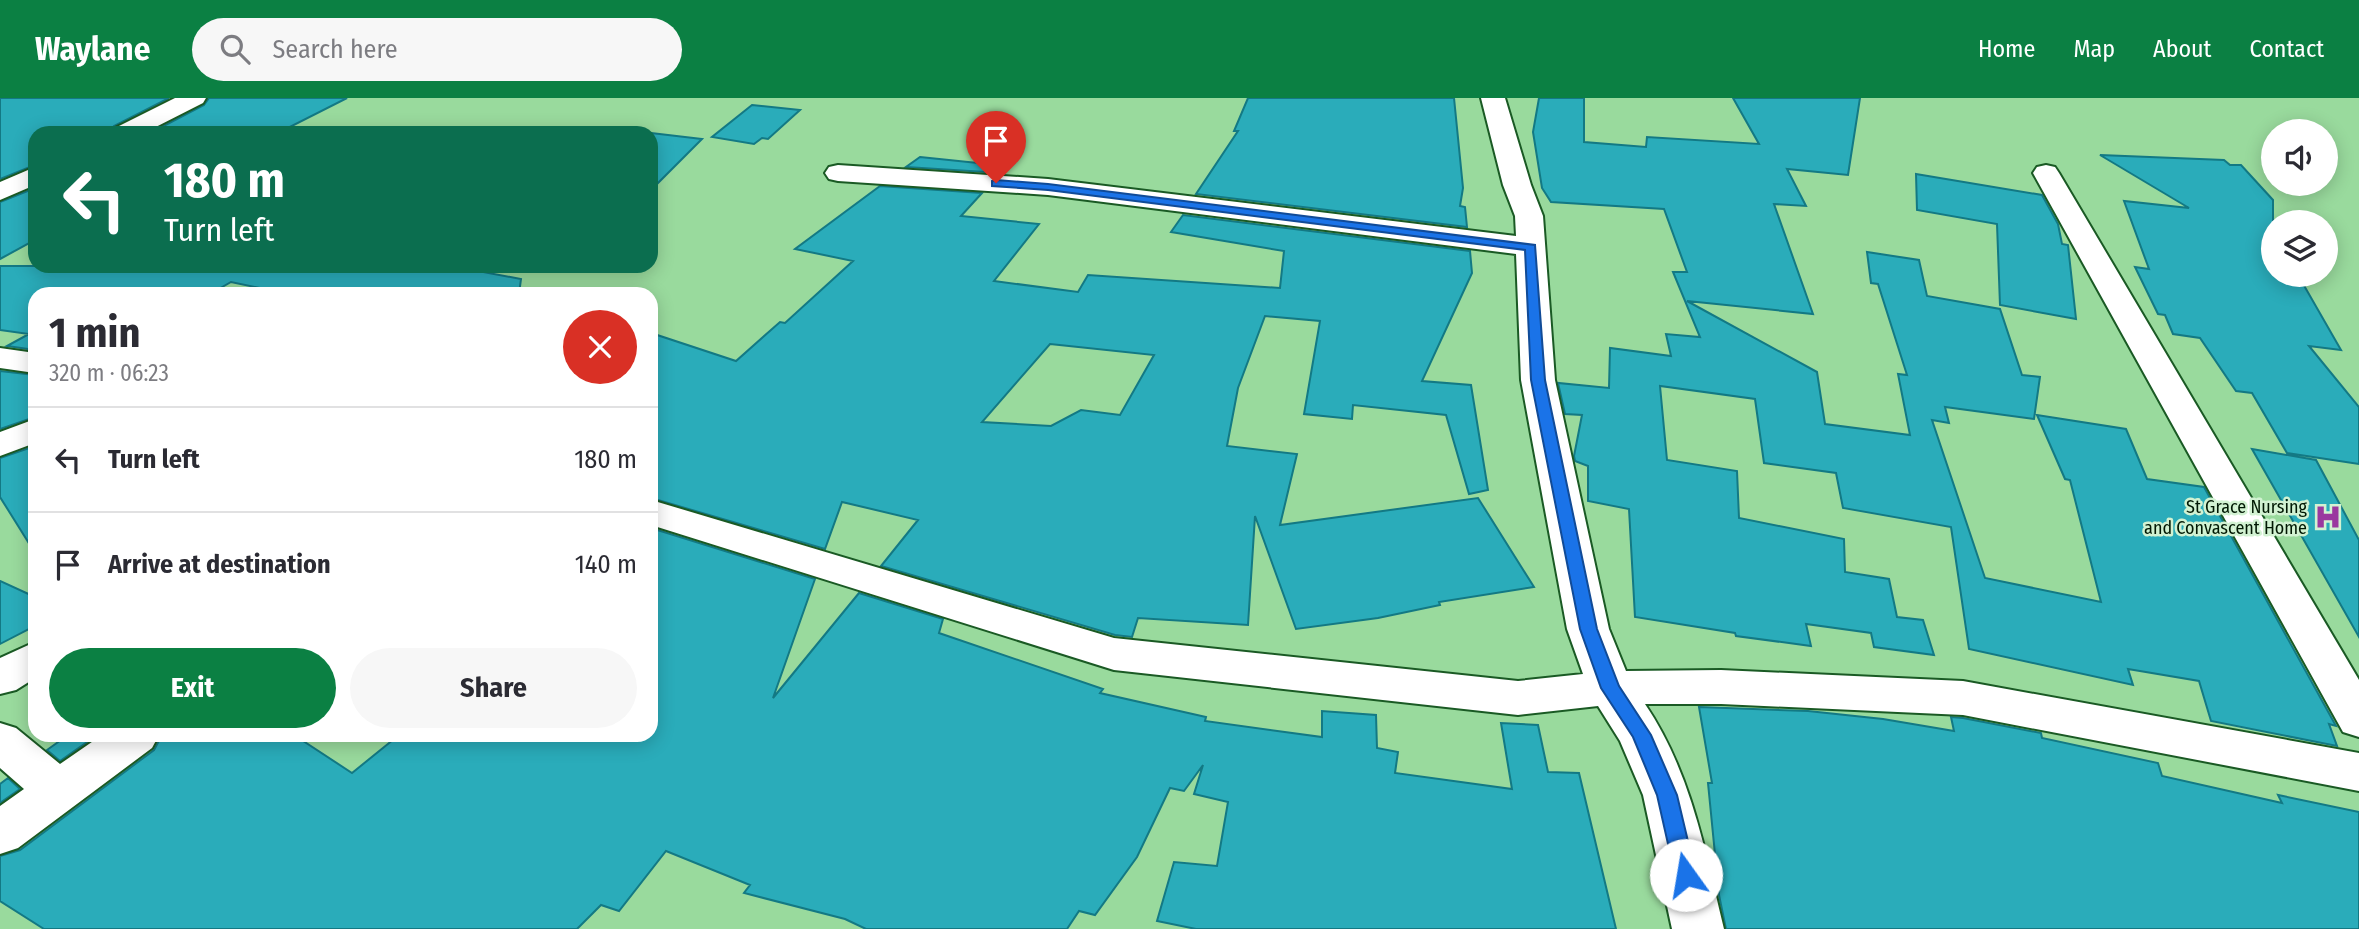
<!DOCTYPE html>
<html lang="en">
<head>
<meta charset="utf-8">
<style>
	body { margin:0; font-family:"Fira Sans Condensed",sans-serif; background:#f7f7f7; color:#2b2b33; height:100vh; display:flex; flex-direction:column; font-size:26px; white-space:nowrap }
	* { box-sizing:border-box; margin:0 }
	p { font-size:23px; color:#7c7c81 }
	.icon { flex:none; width:38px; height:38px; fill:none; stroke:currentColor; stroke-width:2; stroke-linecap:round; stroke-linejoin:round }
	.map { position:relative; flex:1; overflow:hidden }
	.side { position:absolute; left:28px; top:189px; width:630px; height:455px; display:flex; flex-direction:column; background:#fff; border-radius:21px; box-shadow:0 4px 18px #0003 }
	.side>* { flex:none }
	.banner { position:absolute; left:28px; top:28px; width:630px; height:147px; border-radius:21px; box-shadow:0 4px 18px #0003; background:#0b6e4f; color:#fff; overflow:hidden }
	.fabs { position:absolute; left:2261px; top:21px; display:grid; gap:14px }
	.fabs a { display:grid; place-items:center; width:77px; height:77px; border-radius:50%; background:#fff; box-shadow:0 4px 18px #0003; font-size:35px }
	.pin { position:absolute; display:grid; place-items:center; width:60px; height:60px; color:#fff; margin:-72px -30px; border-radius:50% 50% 50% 0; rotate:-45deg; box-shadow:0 0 7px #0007 }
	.pin .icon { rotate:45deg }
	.me { position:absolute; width:77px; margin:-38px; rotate:347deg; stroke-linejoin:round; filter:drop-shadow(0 0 5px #0008) }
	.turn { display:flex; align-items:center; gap:24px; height:147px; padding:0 21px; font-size:32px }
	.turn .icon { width:91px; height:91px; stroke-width:2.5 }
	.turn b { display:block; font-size:49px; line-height:60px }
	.round { display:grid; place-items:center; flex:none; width:74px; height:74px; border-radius:37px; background:#f7f7f7 }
	.head { display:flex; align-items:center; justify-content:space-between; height:119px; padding:0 21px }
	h1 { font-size:42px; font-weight:700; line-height:52px }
	.primary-button { display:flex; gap:14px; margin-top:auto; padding:14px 21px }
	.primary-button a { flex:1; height:80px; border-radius:42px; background:#0b8043; color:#fff; font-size:28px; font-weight:700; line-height:80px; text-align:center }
	.primary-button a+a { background:#f7f7f7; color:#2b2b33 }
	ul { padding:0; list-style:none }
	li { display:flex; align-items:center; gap:21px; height:105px; padding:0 21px; border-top:2px solid #e1e1e2 }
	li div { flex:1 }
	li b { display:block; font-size:26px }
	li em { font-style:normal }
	header { display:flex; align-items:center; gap:42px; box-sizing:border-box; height:98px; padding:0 35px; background:#0b8043; color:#fff }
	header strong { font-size:33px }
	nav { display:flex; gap:38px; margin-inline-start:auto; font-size:24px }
	.search { width:490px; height:63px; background:#f7f7f7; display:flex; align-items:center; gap:18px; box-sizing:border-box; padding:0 24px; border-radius:38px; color:#7c7c81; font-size:26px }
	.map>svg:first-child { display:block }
	.building { fill:#2aacba; stroke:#137984; stroke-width:2; fill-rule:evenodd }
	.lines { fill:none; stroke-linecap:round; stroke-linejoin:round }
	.minor-casing { stroke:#1a5a24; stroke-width:4 }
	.minor { fill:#fff; fill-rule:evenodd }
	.route { fill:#1a73e8; stroke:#114b97; stroke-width:2 }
	.labels { text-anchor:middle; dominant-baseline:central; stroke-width:5; stroke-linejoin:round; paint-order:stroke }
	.poi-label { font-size:18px; fill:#011803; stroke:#d2f2d2; text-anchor:end }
</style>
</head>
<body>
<header>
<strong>Waylane</strong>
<div class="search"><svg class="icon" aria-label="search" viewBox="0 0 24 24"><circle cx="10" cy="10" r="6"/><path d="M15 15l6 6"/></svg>Search here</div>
<nav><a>Home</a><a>Map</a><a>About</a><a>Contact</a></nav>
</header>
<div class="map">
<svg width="2359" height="831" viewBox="0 0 2359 831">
	<rect width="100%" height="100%" fill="#99da9d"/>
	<path class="building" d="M0 0H169L114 28 108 35H35V67L0 81Z
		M209 0H347L278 35H150L204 7Z
		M1248 0H1454L1463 90 1460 108 1465 109 1467 129 1196 96 1238 33H1234Z
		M1539 0H1584V44L1646 49 1647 39 1759 46 1733 0H1860L1848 77 1787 71 1806 108 1774 106 1813 216 1687 203 1817 274 1825 326 1910 337 1898 276 1907 277 1878 186 1871 185 1867 154 1919 162 1927 198 2000 211 2022 277 2040 279 2034 321 1945 309 1949 325 1932 322 1985 480 2101 504 2070 382 2065 381 2037 317 2126 331 2147 381 2204 389 2336 628 2329 626 2337 648 2211 623 2199 583 2128 571 2133 587 1969 551 1951 429 1843 410 1836 375 1764 365 1755 301 1660 288 1667 362 1737 373 1739 420 1844 441 1845 474 1889 481 1897 519 1923 522 1934 557 1874 549 1871 535 1806 526 1811 548 1736 538 1735 535 1635 519 1629 411 1588 403V368L1575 363 1574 358 1582 317 1565 316 1558 285 1609 290 1610 250 1671 258 1666 236 1700 239 1673 174H1687L1664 111 1551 104 1542 90 1533 34Z
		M752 7 800 12 768 41 762 40 754 46 712 39Z
		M651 35 702 41 651 92Z
		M2100 57 2224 62 2230 67H2241L2273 102V177H2298L2341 252 2309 248 2359 309V366L2287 355 2252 295 2236 293 2200 240 2173 236 2165 217 2158 216 2135 169 2149 171 2124 103 2189 110Z
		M920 59 1007 68 1001 75 906 69Z
		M1916 76 2042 97 2058 126 2062 146 2068 147 2076 221 2000 207 1997 126 1917 112Z
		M880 88 982 95 961 118 1039 126 994 183 1078 194 1088 177 1280 190 1284 153 1171 134 1183 117 1470 153 1472 175 1422 283 1471 287 1488 392 1469 396 1446 317 1353 307 1352 321 1304 316 1320 223 1265 218 1238 290 1227 348 1297 356 1280 427 1478 400 1534 489 1439 504 1440 507 1378 520 1296 531 1255 418 1248 527 1138 520 1132 539 1115 537 881 468 918 422 842 404 825 451 651 400V235L736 263 780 224 785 225 853 163 795 151ZM1050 246 1154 257 1120 317 1081 312 1051 328 982 324Z
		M35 90V142L0 161V104Z
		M0 168H451L521 181 519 196H288L231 184 210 196H35V252L7 248 29 236 0 232Z
		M0 273 35 277V319L0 331Z
		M35 348V455L0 399V360Z
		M2252 351 2316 362 2359 442V539Z
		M651 430 815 481 773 600 859 495 943 521 939 535 1103 591 1100 595 1206 619 1205 623 1322 639V613L1376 617 1377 650 1398 654 1395 675 1512 691 1501 625 1538 627 1548 674 1579 675 1616 831H1196L1157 823 1174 764 1217 768 1228 704 1194 696 1203 667 1184 693 1170 690 1137 759 1095 817 1079 813 1067 831H866L845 821 744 795 750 787 666 753 619 813 601 807 577 831H44L0 803V758L20 752 154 652 162 637H294L352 675 399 637H651Z
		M0 483 35 499V528L0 546Z
		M1699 609 1808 613 1883 621 1954 633 1951 619 1963 620 2041 635 2042 640 2158 665 2162 678 2282 705 2278 697 2359 714V831H1726L1719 797 1708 685H1712Z
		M68 637H97L60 663 47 652Z
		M8 680 20 691 0 705V686Z"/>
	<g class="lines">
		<g class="minor-casing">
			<path id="minor" d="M175 0H206L203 5 144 35H111L115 30Z
				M1481 0H1505L1531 87 1543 118 1555 282 1609 531 1626 573 1721 572 1963 583 2359 655V693L1963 617 1721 606H1645C1691 674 1705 753 1724 831H1672L1643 697 1620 643 1598 608 1518 617 1114 572 651 427V402L1114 540 1518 583 1583 576 1567 531 1521 282 1516 156 1048 97 838 83 829 81 825 75 829 69 838 67 1048 81 1516 138 1515 118 1503 87Z
				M2046 67 2055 69 2059 75 2359 582V639L2343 634 2033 75 2037 69Z
				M35 69V87L0 102V84Z
				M0 250 35 255V275L0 270Z
				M35 321V345L0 358V334Z
				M35 544V580L16 592 0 596V560Z
				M0 625 16 630 60 666 102 637H159L152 650 18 750 0 756V708L24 691 0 670Z"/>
		</g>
		<use href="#minor" class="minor"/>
	</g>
	<path class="route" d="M996 82 1048 86 1535 147 1545 282 1597 531 1619 588 1651 637 1677 697 1696 777 1693 784 1686 786 1678 784 1675 777 1657 697 1633 639 1601 590 1580 531 1531 282 1525 152 1048 92 992 88V83Z"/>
	<defs>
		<g id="hospital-bare" transform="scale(2.1)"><path d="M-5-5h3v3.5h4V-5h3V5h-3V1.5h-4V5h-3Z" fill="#9a389f" stroke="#d2f2d2" stroke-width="2.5" paint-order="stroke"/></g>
	</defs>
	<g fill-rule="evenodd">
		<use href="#hospital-bare" x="2328" y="419"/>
	</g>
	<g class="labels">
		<g class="poi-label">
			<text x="2307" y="409">St Grace Nursing<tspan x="2307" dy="21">and Convascent Home</tspan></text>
		</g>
	</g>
</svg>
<div class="fabs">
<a><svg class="icon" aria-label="sound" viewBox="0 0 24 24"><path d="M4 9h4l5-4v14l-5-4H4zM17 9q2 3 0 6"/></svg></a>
<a><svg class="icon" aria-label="layers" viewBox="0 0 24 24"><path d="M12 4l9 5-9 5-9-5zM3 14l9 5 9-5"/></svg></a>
</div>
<div class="pin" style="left:996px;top:85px;background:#d93025"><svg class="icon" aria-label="arrive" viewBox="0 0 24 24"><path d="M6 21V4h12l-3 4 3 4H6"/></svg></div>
<svg class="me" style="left:1686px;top:777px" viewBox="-20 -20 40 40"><circle r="19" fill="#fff"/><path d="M0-13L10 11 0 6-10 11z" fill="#1a73e8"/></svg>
<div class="banner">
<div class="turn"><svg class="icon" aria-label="left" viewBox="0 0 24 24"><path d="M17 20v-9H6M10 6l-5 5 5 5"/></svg><div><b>180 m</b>Turn left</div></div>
</div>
<section class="side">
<div class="head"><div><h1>1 min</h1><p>320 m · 06:23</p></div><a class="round" style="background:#d93025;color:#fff"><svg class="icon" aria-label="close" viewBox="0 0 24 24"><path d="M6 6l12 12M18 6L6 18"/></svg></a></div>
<ul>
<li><svg class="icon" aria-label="left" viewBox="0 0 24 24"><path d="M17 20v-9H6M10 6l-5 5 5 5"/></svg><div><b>Turn left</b></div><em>180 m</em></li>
<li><svg class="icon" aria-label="arrive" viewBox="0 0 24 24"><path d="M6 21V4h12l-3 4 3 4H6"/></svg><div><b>Arrive at destination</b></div><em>140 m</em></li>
</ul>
<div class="primary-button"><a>Exit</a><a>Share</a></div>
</section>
</div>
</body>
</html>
